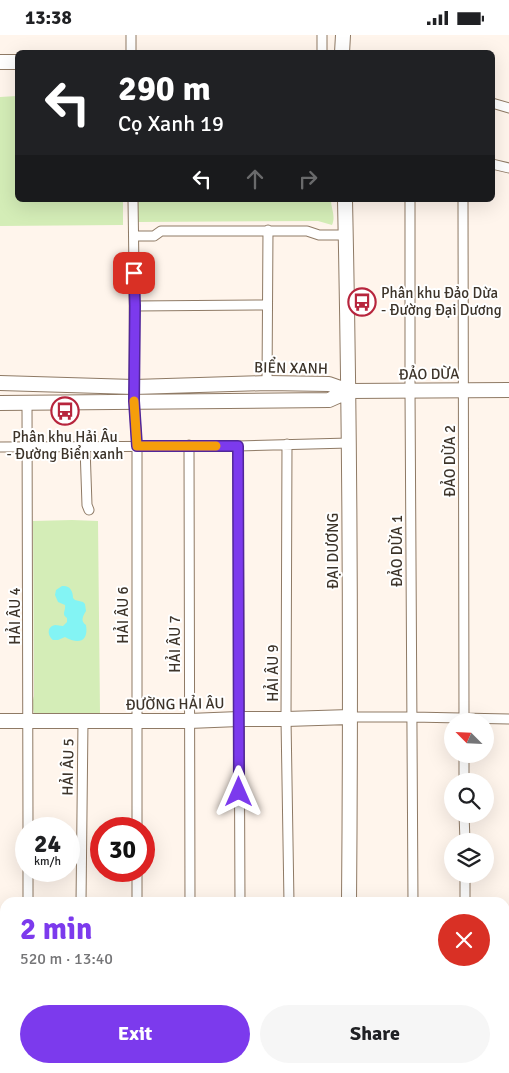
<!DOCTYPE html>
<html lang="en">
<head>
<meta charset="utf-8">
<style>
	body { margin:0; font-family:Signika,sans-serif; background:#f6f6f6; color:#202124; height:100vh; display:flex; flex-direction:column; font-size:19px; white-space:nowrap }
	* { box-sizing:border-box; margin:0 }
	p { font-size:16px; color:#757577 }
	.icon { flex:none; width:28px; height:28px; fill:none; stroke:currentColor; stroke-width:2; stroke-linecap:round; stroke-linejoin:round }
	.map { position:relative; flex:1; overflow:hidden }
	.sheet { position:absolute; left:0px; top:862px; width:510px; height:176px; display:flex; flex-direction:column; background:#fff; border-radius:15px 15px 0 0; box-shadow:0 5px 20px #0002 }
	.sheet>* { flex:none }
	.top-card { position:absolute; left:15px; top:15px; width:480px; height:152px; border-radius:8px; box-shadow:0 5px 20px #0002; background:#202124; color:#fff; overflow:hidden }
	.needle { width:32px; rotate:294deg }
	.fabs { position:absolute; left:444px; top:678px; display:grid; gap:10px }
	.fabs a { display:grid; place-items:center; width:50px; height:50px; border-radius:50%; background:#fff; box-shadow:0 5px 20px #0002; font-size:25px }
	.speed { position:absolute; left:15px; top:782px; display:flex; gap:10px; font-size:25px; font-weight:700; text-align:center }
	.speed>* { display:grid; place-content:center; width:65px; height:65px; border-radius:50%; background:#fff; box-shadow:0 5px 20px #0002; line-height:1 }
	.speed small { font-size:12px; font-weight:400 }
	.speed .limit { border:8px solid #d22; background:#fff; color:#111 }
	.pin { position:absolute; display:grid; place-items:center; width:42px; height:42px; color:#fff; margin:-21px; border-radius:10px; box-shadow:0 2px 8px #0006 }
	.me { position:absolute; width:55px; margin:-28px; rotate:0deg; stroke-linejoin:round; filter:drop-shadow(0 0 4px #0008) }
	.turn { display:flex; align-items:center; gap:18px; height:105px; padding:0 20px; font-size:22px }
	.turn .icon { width:65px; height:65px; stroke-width:2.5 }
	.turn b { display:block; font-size:35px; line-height:42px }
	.lanes { display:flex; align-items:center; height:48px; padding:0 20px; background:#0003; justify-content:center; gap:25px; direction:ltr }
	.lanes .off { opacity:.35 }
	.round { display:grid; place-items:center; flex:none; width:52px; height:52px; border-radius:26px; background:#f6f6f6 }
	.headline { display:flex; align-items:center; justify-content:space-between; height:85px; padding:0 20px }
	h1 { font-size:30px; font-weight:700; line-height:38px; color:#7c3aed }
	.action { display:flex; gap:10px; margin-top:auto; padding:10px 20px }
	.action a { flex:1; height:58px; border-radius:30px; background:#7c3aed; color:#fff; font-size:20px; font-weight:700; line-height:58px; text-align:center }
	.action a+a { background:#f6f6f6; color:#202124 }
	.status { display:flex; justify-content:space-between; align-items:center; height:35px; padding:0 25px; background:#fff; direction:ltr }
	.status svg { height:14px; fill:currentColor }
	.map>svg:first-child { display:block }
	.green { fill:#d4edb7 }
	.water { fill:#83f4f4 }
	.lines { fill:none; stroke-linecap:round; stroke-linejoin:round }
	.street-casing { stroke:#8f7a65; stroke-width:11 }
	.secondary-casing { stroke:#8f7a65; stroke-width:16 }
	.primary-casing { stroke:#88742d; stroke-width:18 }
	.street { stroke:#fff; stroke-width:9 }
	.secondary { stroke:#fff; stroke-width:14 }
	.primary { stroke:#d0c082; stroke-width:15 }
	.route-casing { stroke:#51269a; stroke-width:12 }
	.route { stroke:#7c3aed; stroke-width:9 }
	.slow { stroke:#f59e0b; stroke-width:9 }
	.labels { text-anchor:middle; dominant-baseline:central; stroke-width:4; stroke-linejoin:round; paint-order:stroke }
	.poi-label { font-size:15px; fill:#3d342a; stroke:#fff; text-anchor:start }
	.street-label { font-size:15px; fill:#3d342a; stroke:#fff }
</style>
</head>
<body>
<div class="status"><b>13:38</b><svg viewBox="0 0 49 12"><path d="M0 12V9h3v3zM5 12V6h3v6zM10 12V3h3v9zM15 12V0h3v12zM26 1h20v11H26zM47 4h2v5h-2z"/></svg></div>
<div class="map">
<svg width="509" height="1038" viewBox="0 0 509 1038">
	<rect width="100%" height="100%" fill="#fff5ec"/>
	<path class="green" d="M17 61 18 165H123V190L0 191V62Z
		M138 165H331C331 174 336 181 332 190L318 186 138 187Z
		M72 485 98 486 100 679 38 680 34 678C32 671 32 668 34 661L33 486Z"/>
	<path class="water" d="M62 551C70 550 73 556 73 563L75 565 83 567 85 569 86 576C83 581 80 586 86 590 89 608 77 609 65 602L58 605H53C48 601 46 592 55 590 56 590 62 591 63 591L67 587V583C61 579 66 576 65 570L58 567 55 560 56 555Z"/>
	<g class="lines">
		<g class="street-casing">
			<path id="street" d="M131 18V0
				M322 18V0
				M492 68 509 73
				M492 129 509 133
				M133 165C134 227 135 289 134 352
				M410 165V355L413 868
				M463 165 464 686
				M134 201H154L161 196H307L319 200H346
				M135 271 267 270
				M267 348 268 195
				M134 366 137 411V794
				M27 368 28 794
				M287 409 286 684 289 868
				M189 410 190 868
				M238 411 240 868
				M0 412 238 411 349 408
				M85 412 87 470 89 475
				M350 682H412L509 684
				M464 719V746
				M464 779 465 806
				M137 836V868
				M465 839V868
				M28 868V836
				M81 868 83 686"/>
		</g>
		<g class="secondary-casing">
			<path id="secondary" d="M342 18 343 0
				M0 27H18
				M345 165C350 399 351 633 349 868
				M0 348 134 352 267 348 329 349 349 356 509 355
				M0 368 329 365 349 356
				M0 686H189L239 684H286L350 682"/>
		</g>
		<g class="primary-casing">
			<path id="primary" d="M0 1014H5
				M505 1014H509
				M505 1031H509
				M0 1034H7
				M169 1034V1038"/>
		</g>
		<use href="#street" class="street"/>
		<use href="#secondary" class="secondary"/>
		<use href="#primary" class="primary"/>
	</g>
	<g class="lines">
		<g class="route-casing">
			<path id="route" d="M134 238 135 271 134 366 137 411H238L239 757"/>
		</g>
		<use href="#route" class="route"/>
		<path class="slow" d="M134 366 137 411H216"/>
	</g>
	<defs>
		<g id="bus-ring" transform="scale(1.4375)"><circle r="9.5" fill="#fff" stroke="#b7253d" stroke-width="1.5"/><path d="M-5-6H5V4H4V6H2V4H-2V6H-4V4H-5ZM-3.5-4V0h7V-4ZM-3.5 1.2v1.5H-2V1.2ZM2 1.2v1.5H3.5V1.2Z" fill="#b7253d"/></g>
	</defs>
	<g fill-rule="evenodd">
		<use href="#bus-ring" x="362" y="267"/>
		<use href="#bus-ring" x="65" y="376"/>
	</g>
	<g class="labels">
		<g class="poi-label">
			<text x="381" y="258">Phân khu Đảo Dừa<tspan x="381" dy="17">- Đường Đại Dương</tspan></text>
			<text x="65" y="402" text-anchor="middle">Phân khu Hải Âu<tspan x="65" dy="17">- Đường Biển xanh</tspan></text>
		</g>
		<g class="street-label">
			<text transform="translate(291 333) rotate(1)">BIỂN XANH</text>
			<text transform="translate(429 339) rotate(-1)">ĐẢO DỪA</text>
			<text transform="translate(450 426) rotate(-90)">ĐẢO DỪA 2</text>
			<text transform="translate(333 516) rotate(-90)">ĐẠI DƯƠNG</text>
			<text transform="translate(397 516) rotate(-90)">ĐẢO DỪA 1</text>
			<text transform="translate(123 580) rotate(-90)">HẢI ÂU 6</text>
			<text transform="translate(15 581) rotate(-90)">HẢI ÂU 4</text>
			<text transform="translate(175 609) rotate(-90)">HẢI ÂU 7</text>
			<text transform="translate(273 638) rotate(-90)">HẢI ÂU 9</text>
			<text transform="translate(175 669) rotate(-1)">ĐƯỜNG HẢI ÂU</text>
			<text transform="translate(68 732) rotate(-89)">HẢI ÂU 5</text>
		</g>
	</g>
</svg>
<div class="fabs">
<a><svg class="needle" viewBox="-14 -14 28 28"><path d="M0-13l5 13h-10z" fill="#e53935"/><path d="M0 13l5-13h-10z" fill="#757577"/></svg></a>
<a><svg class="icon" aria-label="search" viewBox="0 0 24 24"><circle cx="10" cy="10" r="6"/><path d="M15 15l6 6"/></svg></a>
<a><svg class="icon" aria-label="layers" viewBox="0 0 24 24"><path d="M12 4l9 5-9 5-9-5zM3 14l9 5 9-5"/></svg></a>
</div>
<div class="speed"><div>24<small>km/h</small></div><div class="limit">30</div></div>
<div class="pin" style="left:134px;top:238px;background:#d93025"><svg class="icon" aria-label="arrive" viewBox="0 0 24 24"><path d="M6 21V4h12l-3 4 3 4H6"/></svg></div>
<svg class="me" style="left:239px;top:757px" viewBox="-20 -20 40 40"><path d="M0-17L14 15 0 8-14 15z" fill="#7c3aed" stroke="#fff" stroke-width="4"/></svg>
<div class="top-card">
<div class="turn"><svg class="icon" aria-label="left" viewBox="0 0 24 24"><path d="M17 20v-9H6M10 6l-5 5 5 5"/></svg><div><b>290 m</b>Cọ Xanh 19</div></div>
<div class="lanes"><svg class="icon" aria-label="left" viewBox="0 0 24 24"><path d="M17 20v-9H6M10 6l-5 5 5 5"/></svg><svg class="icon off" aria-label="ahead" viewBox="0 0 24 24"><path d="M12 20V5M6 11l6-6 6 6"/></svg><svg class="icon off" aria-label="right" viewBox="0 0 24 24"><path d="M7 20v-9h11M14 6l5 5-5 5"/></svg></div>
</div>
<section class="sheet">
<div class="headline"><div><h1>2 min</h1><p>520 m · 13:40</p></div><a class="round" style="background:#d93025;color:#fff"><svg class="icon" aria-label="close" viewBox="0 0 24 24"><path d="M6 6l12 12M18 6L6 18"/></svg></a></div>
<div class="action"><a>Exit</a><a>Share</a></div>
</section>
</div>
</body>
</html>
